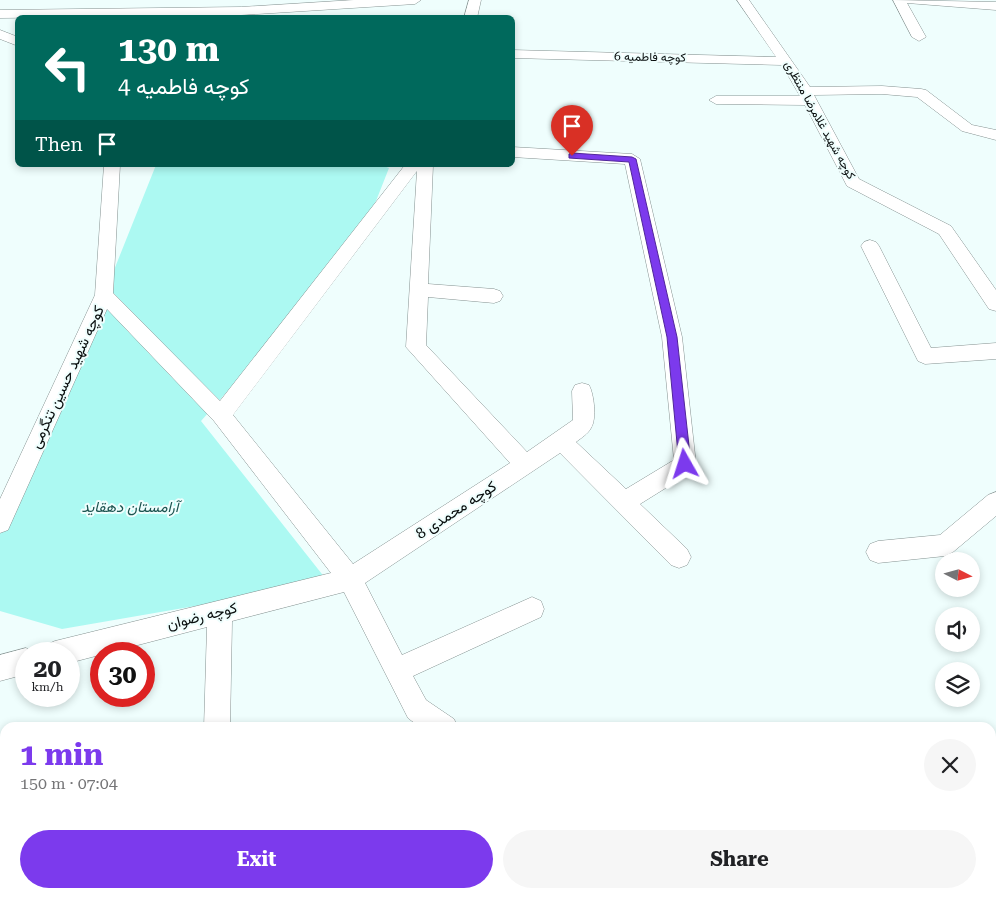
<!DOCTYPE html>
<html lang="en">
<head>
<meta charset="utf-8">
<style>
	body { margin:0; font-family:"Roboto Serif",Vazirmatn,serif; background:#f6f6f6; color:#202124; height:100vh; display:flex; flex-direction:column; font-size:19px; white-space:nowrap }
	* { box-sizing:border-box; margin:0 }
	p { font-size:16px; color:#757577 }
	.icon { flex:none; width:28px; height:28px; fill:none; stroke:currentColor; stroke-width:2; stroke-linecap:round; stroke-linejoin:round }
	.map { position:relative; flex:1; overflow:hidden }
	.details { position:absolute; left:0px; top:722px; width:996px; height:176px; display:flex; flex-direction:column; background:#fff; border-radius:15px 15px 0 0; box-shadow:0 2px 8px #0003 }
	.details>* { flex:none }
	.banner { position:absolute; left:15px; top:15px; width:500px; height:152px; border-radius:8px; box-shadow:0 2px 8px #0003; background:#00695c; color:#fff; overflow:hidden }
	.needle { width:32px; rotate:96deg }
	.fabs { position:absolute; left:935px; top:552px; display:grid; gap:10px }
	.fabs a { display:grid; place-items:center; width:45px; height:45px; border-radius:50%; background:#fff; box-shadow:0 2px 8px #0003; font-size:25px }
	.speed { position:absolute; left:15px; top:642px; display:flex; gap:10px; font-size:25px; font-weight:700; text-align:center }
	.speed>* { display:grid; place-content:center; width:65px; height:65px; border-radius:50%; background:#fff; box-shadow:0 2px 8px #0003; line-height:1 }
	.speed small { font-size:12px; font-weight:400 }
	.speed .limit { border:8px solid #d22; background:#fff; color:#111 }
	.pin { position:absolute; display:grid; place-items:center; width:42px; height:42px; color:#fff; margin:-51px -21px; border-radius:50% 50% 50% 0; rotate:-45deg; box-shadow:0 0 5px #0007 }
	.pin .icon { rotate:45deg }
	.me { position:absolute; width:55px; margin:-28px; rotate:354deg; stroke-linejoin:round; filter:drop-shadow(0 0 4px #0008) }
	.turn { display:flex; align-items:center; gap:18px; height:105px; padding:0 20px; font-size:22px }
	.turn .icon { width:65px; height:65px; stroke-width:2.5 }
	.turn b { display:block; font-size:35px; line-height:42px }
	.then { display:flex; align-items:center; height:48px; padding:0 20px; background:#0003; gap:10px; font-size:19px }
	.round { display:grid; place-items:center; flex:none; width:52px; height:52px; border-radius:26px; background:#f6f6f6 }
	.summary { display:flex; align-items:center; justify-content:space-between; height:85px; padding:0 20px }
	h1 { font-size:30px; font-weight:700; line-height:38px; color:#7c3aed }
	.cta { display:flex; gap:10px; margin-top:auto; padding:10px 20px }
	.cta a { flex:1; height:58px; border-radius:30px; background:#7c3aed; color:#fff; font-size:20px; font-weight:700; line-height:58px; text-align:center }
	.cta a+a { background:#f6f6f6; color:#202124 }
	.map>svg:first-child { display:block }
	.green { fill:#acf9f2 }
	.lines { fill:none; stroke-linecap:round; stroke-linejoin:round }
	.street-casing { stroke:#859291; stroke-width:1 }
	.street { fill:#fff; fill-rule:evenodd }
	.route { fill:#7c3aed; stroke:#51269a }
	.labels { text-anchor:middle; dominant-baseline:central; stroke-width:4; stroke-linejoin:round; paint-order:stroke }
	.far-street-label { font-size:12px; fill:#080d0d; stroke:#effefd }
	.street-label { font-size:15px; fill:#080d0d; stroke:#effefd }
	.park-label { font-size:15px; font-style:italic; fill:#1b5450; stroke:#effefd }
</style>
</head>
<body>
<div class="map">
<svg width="996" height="898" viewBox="0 0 996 898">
	<rect width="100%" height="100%" fill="#effefd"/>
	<path class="green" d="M156 165H381L389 168 376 201 331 274 201 421 329 583 62 629 0 611V534L104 295Z"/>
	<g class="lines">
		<g class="street-casing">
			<path id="street" d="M354 0H421L415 4 241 15 0 18V10L241 7Z
				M469 0H481L477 18H464Z
				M737 0H749L810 87 882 86 921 89 926 90 972 125 996 130V140L962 131 917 97 882 94 814 95 859 179 951 226 996 290V311L989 309 939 234 847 186 805 105 716 104 709 100 716 96H800L782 65 512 58V50L776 57Z
				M893 0 996 2V10L907 3 926 37 919 41 912 37Z
				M0 30 18 37V46L0 39Z
				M512 147 632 154 640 159 682 337 696 464 693 471 640 504 687 549 691 557 687 565 679 568 671 565 560 453 365 583 402 655 532 597 541 601 544 609 541 617 413 676 426 700 454 719 458 728H421L408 718 344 592 232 621 230 728H204L207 627 69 663V654H43L46 645 55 641 331 573 214 421 107 309 8 530 0 533V499L95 295 104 165H120L113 293 220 401 405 165H433L428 284 494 289 500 291 503 296 500 301 494 303 428 297 426 345 527 452 573 420 572 391 575 385 582 383 589 385C594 394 597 419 591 428 588 434 581 438 576 442L626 489 674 460 662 337 625 164 512 157ZM417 171 406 347 510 463 353 564 233 415Z
				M870 240 876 242 879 246 931 348 996 343V359L925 364 918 361 861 246 864 242Z
				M996 492V516L953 552 945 556 878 563 870 560 866 552 870 544 878 541 940 535 988 495Z
				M26 648 36 654H26V674L0 681V655Z
				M390 894H420V898H390Z
				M652 894H685L687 898H654Z"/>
		</g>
		<use href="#street" class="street"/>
	</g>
	<path class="route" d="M572 153 632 157 636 159 677 337 691 464 689 468 685 469 679 464 667 337 629 162 569 158V154Z"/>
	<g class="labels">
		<g class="far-street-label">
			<text transform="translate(650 57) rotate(1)">کوچه فاطمیه 6</text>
			<text transform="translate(820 120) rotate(61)">کوچه شهید غلامرضا منتظری</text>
		</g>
		<g class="street-label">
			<text transform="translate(67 377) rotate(-65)">کوچه شهید حسین تنگرمی</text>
			<text transform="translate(456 510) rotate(-33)">کوچه محمدی 8</text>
			<text transform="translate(202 616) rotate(-14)">کوچه رضوان</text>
		</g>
		<g class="park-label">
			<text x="130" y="507">آرامستان دهقاید</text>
		</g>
	</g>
</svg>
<div class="fabs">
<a><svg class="needle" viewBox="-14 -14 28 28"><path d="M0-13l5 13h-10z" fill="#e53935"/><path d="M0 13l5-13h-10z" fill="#757577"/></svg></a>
<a><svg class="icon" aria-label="sound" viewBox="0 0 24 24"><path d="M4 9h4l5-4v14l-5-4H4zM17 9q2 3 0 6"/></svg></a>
<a><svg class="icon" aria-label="layers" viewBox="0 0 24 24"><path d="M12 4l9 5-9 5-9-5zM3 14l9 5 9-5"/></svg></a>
</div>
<div class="speed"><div>20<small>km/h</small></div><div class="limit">30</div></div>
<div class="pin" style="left:572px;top:156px;background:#d93025"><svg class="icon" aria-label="arrive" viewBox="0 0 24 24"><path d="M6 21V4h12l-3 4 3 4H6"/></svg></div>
<svg class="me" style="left:685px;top:464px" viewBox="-20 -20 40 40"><path d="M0-17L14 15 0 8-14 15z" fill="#7c3aed" stroke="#fff" stroke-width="4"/></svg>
<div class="banner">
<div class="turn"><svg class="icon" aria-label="left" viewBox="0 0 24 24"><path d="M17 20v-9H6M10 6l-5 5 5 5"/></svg><div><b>130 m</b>کوچه فاطمیه 4</div></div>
<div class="then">Then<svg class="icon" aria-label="arrive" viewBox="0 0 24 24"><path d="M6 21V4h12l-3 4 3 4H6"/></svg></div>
</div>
<section class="details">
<div class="summary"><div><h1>1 min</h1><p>150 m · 07:04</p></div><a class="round"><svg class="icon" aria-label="close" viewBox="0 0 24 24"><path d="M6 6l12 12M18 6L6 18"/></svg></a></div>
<div class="cta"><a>Exit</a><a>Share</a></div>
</section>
</div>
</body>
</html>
